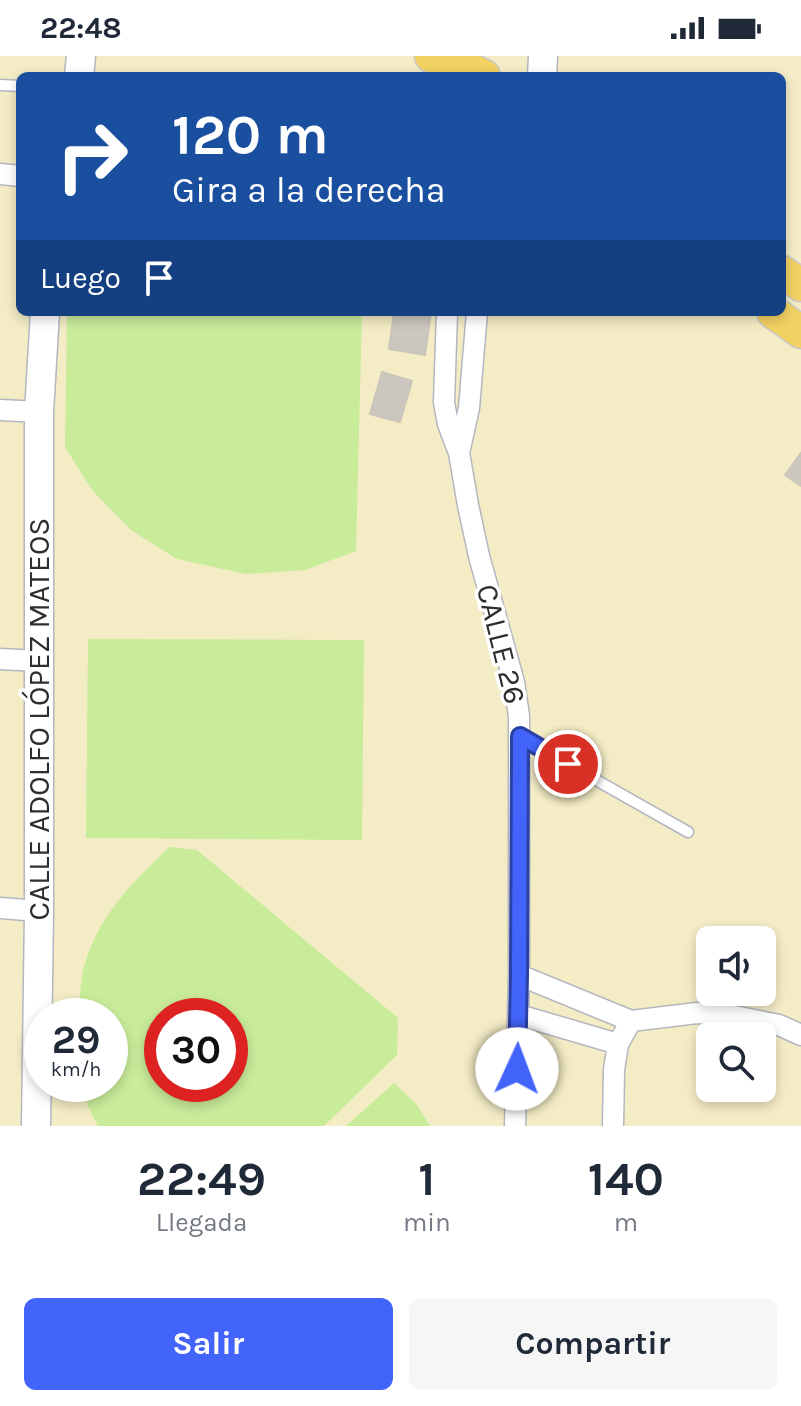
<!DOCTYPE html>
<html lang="es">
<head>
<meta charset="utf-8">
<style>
	body { margin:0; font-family:Karla,sans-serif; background:#f6f6f7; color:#1f2937; height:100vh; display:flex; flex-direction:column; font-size:30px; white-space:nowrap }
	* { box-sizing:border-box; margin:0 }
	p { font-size:26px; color:#747a83 }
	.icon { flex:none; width:44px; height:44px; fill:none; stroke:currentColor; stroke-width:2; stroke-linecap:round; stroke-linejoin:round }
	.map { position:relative; height:1070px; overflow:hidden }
	.panel { display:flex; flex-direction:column; background:#fff; flex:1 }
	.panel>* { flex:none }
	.banner { position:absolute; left:16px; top:16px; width:770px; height:244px; border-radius:12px; box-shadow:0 4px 12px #0003; background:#1a4fa0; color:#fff; overflow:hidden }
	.controls { position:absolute; left:696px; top:870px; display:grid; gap:16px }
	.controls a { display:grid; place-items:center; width:80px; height:80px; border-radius:12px; background:#fff; box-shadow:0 4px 12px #0003; font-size:40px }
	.speed { position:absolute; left:24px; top:942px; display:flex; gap:16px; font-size:40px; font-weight:700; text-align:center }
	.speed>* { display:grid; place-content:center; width:104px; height:104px; border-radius:50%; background:#fff; box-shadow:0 4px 12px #0003; line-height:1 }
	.speed small { font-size:20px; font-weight:400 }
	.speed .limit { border:12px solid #d22; background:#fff; color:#111 }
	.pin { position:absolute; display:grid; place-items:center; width:68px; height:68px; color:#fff; margin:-34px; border:4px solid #fff; border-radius:50%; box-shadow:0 2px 8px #0007 }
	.me { position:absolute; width:88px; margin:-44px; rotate:2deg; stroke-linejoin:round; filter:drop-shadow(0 0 6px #0008) }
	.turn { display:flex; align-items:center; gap:28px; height:168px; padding:0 24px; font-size:36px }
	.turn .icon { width:104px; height:104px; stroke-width:2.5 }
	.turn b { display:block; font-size:56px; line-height:68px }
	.then { display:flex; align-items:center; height:76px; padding:0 24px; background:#0003; gap:16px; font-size:30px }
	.eta { display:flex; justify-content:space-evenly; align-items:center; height:136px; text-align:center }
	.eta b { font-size:48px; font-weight:700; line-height:56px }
	.cta { display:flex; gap:16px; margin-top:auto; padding:16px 24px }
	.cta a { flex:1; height:92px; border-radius:12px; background:#4264fb; color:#fff; font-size:32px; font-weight:700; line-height:92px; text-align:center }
	.cta a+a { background:#f6f6f7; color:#1f2937 }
	.status { display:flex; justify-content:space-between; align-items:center; height:56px; padding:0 40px; background:#fff; direction:ltr }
	.status svg { height:22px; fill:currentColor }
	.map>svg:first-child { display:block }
	.sand { fill:#f3ecc5; fill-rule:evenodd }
	.pitch { fill:#c9ec9a; fill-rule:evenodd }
	.building { fill:#cbc7bf; stroke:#cbc5ba; stroke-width:2 }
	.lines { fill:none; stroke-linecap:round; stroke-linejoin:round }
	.lane-casing { stroke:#b4b7c1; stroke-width:13 }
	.street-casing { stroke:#b4b7c1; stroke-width:23 }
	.secondary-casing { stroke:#b4b7c1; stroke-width:31 }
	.primary-casing { stroke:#c9c9c9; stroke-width:35 }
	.lane { stroke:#fff; stroke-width:10 }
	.street { stroke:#fff; stroke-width:20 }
	.secondary { stroke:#fff; stroke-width:28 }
	.primary { stroke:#f2d163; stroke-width:32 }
	.route-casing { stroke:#2b41a3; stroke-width:20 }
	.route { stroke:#4264fb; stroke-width:14 }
	.labels { text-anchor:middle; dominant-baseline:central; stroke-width:7; stroke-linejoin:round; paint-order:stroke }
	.street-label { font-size:30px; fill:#2e2e2e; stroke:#fff }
</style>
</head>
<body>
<div class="status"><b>22:48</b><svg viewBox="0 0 49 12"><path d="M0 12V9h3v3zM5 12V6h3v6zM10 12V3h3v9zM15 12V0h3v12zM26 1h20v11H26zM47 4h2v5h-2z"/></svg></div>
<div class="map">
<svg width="801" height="1070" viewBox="0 0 801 1070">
	<rect width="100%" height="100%" fill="#efe9e1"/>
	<path class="sand" d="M0 0H801V1070H0ZM20 20H782V256H20ZM710 884H762V936H710ZM42 960H110V1028H42ZM162 960H230V1028H162ZM710 980H762V1032H710Z"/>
	<path class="pitch" d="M67 256H362L356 495 305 514 246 518 177 503 131 474 92 434 65 391Z
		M88 583 364 584 362 784 86 782Z
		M169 791 197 794 398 962 397 999 324 1070H98L88 1051 83 1028H110V960H78C80 944 80 926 84 911 98 860 132 827 169 791ZM162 960H230V1028H162Z
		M394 1027 417 1049 430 1070H346Z"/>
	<path class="building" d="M394 256H431L425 299 389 293Z
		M382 316 412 325 400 366 370 358Z
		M801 397V430L785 419Z"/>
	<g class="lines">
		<g class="lane-casing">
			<path id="lane" d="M0 29 20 30
				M520 681 688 776"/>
		</g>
		<g class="street-casing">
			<path id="street" d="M0 118 20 120
				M447 256 444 346 448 368 459 397 468 449 479 500 514 626 519 660V919L515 1070
				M0 354 39 356
				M459 397 469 352 477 256
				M0 603 39 605
				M0 852 39 855
				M519 919 631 965 697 957 724 958 779 969 801 979
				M519 959 618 988
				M613 1070 614 1014 618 988 631 965"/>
		</g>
		<g class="secondary-casing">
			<path id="secondary" d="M79 20 81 0
				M542 20 543 0
				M36 1070 39 855V356L45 256"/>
		</g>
		<g class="primary-casing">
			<path id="primary" d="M431 0 454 5 484 20
				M782 216 801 229
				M773 256 801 276"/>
		</g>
		<use href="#lane" class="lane"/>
		<use href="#street" class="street"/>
		<use href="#secondary" class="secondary"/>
		<use href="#primary" class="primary"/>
	</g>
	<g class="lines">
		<g class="route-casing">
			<path id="route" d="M517 1013 519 919 520 680 568 708"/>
		</g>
		<use href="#route" class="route"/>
	</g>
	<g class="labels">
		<g class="street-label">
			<text transform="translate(501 588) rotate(76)">CALLE 26</text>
			<text transform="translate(39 663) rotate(-90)">CALLE ADOLFO LÓPEZ MATEOS</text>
		</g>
	</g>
</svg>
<div class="controls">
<a><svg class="icon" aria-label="sound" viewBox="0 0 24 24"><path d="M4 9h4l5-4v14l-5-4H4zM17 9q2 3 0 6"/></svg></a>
<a><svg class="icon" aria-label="search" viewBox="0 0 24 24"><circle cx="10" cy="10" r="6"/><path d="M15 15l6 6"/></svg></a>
</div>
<div class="speed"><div>29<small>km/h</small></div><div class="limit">30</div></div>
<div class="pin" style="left:568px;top:708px;background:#d93025"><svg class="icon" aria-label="arrive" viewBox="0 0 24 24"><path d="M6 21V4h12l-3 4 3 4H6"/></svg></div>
<svg class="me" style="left:517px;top:1013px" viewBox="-20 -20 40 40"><circle r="19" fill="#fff"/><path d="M0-13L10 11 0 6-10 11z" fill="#4264fb"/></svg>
<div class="banner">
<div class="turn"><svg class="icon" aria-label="right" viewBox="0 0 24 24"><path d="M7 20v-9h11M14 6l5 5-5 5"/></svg><div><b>120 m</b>Gira a la derecha</div></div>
<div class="then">Luego<svg class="icon" aria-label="arrive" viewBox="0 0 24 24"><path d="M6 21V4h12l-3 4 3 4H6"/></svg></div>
</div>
</div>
<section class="panel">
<div class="eta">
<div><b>22:49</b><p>Llegada</p></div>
<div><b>1</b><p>min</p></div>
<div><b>140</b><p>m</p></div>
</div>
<div class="cta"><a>Salir</a><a>Compartir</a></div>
</section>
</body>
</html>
